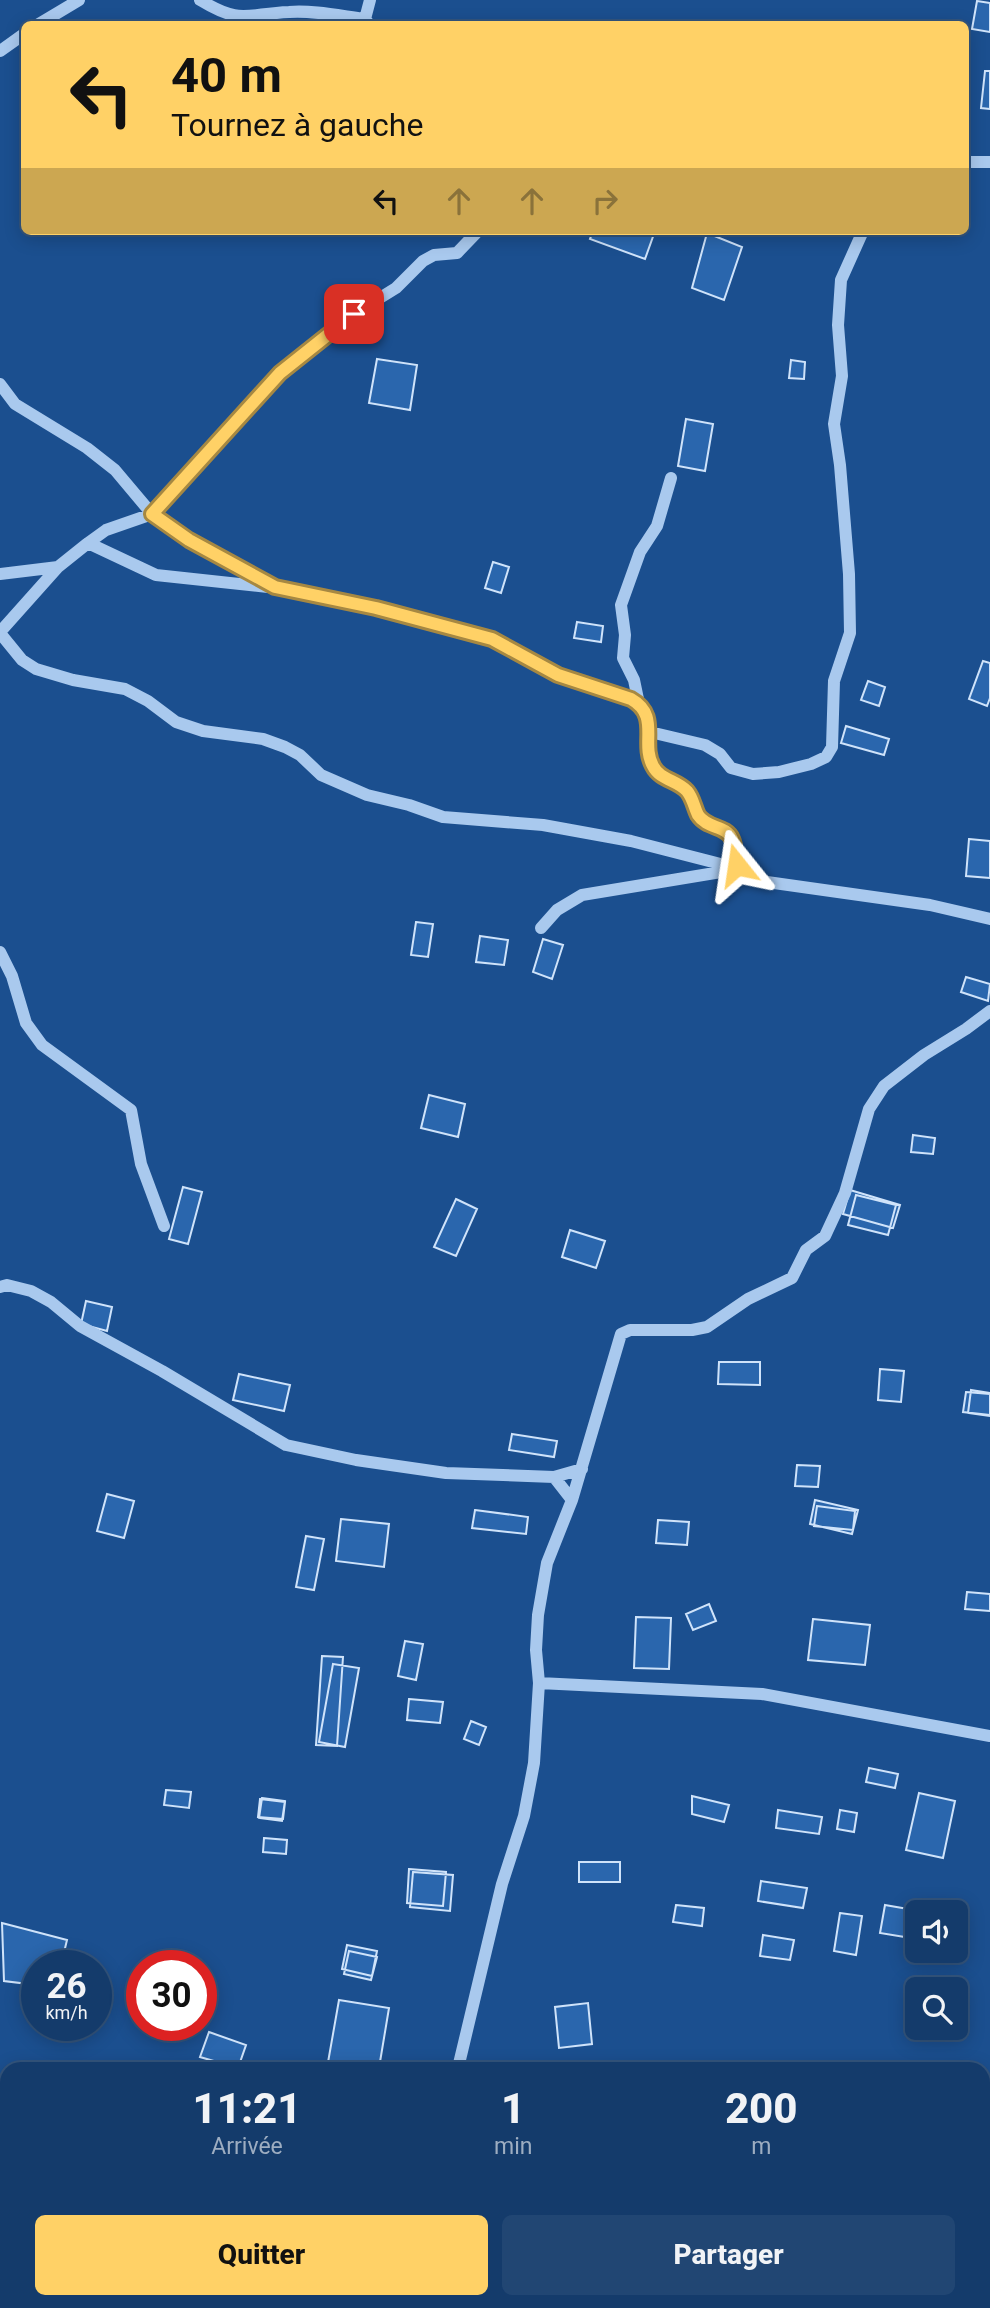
<!DOCTYPE html>
<html lang="fr">
<head>
<meta charset="utf-8">
<style>
	body { margin:0; font-family:Roboto,sans-serif; background:#214673; color:#f1f3f6; height:100vh; display:flex; flex-direction:column; font-size:26px; white-space:nowrap }
	* { box-sizing:border-box; margin:0 }
	p { font-size:23px; color:#9dadc1 }
	.icon { flex:none; width:38px; height:38px; fill:none; stroke:currentColor; stroke-width:2; stroke-linecap:round; stroke-linejoin:round }
	.map { position:relative; flex:1; overflow:hidden }
	.panel { position:absolute; left:0px; top:2062px; width:990px; height:247px; display:flex; flex-direction:column; background:#143b6b; border-radius:21px 21px 0 0; box-shadow:0 4px 18px #0003,0 0 0 2px #33557e }
	.panel>* { flex:none }
	.hud { position:absolute; left:21px; top:21px; width:948px; height:214px; border-radius:10px; box-shadow:0 4px 18px #0003,0 0 0 2px #33557e; background:#ffd166; color:#111; overflow:hidden }
	.fabs { position:absolute; left:905px; top:1900px; display:grid; gap:14px }
	.fabs a { display:grid; place-items:center; width:63px; height:63px; border-radius:10px; background:#143b6b; box-shadow:0 4px 18px #0003,0 0 0 2px #33557e; font-size:35px }
	.speed { position:absolute; left:21px; top:1950px; display:flex; gap:14px; font-size:35px; font-weight:700; text-align:center }
	.speed>* { display:grid; place-content:center; width:91px; height:91px; border-radius:50%; background:#143b6b; box-shadow:0 4px 18px #0003,0 0 0 2px #33557e; line-height:1 }
	.speed small { font-size:18px; font-weight:400 }
	.speed .limit { border:10px solid #d22; background:#fff; color:#111 }
	.pin { position:absolute; display:grid; place-items:center; width:60px; height:60px; color:#fff; margin:-30px; border-radius:14px; box-shadow:0 4px 10px #0006 }
	.me { position:absolute; width:77px; margin:-38px; rotate:345deg; stroke-linejoin:round; filter:drop-shadow(0 0 5px #0008) }
	.turn { display:flex; align-items:center; gap:24px; height:147px; padding:0 35px; font-size:32px }
	.turn .icon { width:91px; height:91px; stroke-width:2.5 }
	.turn b { display:block; font-size:49px; line-height:60px }
	.lanes { display:flex; align-items:center; height:66px; padding:0 35px; background:#0003; justify-content:center; gap:35px; direction:ltr }
	.lanes .off { opacity:.35 }
	.eta { display:flex; justify-content:space-evenly; align-items:center; height:119px; text-align:center }
	.eta b { font-size:42px; font-weight:800; line-height:49px }
	.cta { display:flex; gap:14px; margin-top:auto; padding:14px 35px }
	.cta a { flex:1; height:80px; border-radius:10px; background:#ffd166; color:#111; font-size:28px; font-weight:800; line-height:80px; text-align:center }
	.cta a+a { background:#214673; color:#f1f3f6 }
	.map>svg:first-child { display:block }
	.building { fill:#2a66ad; stroke:#cfe3fa; stroke-width:2 }
	.lines { fill:none; stroke-linecap:round; stroke-linejoin:round }
	.minor { stroke:#a9c9ee; stroke-width:12 }
	.route-casing { stroke:#a68842; stroke-width:18 }
	.route { stroke:#ffd166; stroke-width:12 }
</style>
</head>
<body>
<div class="map">
<svg width="990" height="2308" viewBox="0 0 990 2308">
	<rect width="100%" height="100%" fill="#1b4f8f"/>
	<path class="building" d="M977 1 990 3V32L972 29Z
		M985 71H990V109L981 108Z
		M593 231H655L645 259 590 239Z
		M707 233 742 247 724 300 692 288Z
		M377 359 417 365 410 410 369 403Z
		M791 360 805 362 804 379 789 378Z
		M686 419 713 424 705 471 678 466Z
		M493 562 509 567 501 593 485 588Z
		M577 622 603 626 601 642 574 638Z
		M983 661 990 663V698L987 706 969 699Z
		M868 681 885 687 879 706 861 700Z
		M846 726 889 739 884 755 841 743Z
		M969 839 990 841V878L966 876Z
		M416 922 433 924 428 957 411 955Z
		M480 936 508 940 504 965 476 962Z
		M543 939 563 945 552 979 533 972Z
		M966 977 990 984 988 1001 961 992Z
		M429 1095 465 1104 458 1137 421 1128Z
		M913 1135 935 1138 933 1154 911 1152Z
		M183 1187 202 1192 188 1244 169 1239Z
		M850 1190 900 1205 893 1228 843 1214Z
		M856 1195 896 1205 888 1235 848 1225Z
		M456 1199 477 1209 456 1256 434 1247Z
		M570 1230 605 1241 596 1268 562 1257Z
		M86 1301 112 1307 107 1331 81 1324Z
		M719 1362H760V1385L718 1384Z
		M880 1369 904 1371 901 1402 878 1400Z
		M239 1374 290 1385 284 1411 233 1400Z
		M971 1390 990 1393V1416L968 1413Z
		M966 1392 990 1394V1415L963 1412Z
		M512 1434 557 1441 554 1457 509 1450Z
		M797 1465 820 1466 818 1487 795 1486Z
		M107 1494 134 1501 124 1538 97 1531Z
		M815 1500 858 1510 852 1534 810 1524Z
		M817 1506 855 1511 853 1530 814 1526Z
		M475 1510 528 1517 526 1534 472 1528Z
		M341 1519 389 1524 384 1567 336 1561Z
		M658 1520 689 1522 687 1545 656 1543Z
		M306 1536 324 1539 314 1590 296 1587Z
		M967 1592 990 1594V1611L965 1609Z
		M709 1604 716 1621 693 1630 686 1614Z
		M636 1617 671 1618 669 1669 634 1668Z
		M813 1619 870 1625 865 1665 808 1660Z
		M405 1641 423 1644 416 1680 398 1676Z
		M322 1656 343 1657 337 1746 316 1745Z
		M333 1664 359 1668 345 1747 319 1742Z
		M409 1699 443 1702 440 1723 407 1720Z
		M471 1721 486 1727 479 1745 464 1739Z
		M869 1768 898 1774 895 1788 866 1782Z
		M166 1790 191 1792 189 1808 164 1805Z
		M919 1793 955 1801 943 1858 906 1850Z
		M692 1796 729 1805 724 1822 692 1814Z
		M262 1798 285 1801 282 1821 259 1818Z
		M260 1799 285 1802 283 1819 258 1817Z
		M778 1810 822 1817 819 1834 776 1828Z
		M840 1810 857 1813 854 1832 837 1829Z
		M264 1838 287 1840 286 1854 263 1852Z
		M579 1862H620V1882H579Z
		M409 1869 446 1872 443 1906 407 1903Z
		M413 1872 453 1875 450 1911 410 1907Z
		M761 1881 807 1888 803 1908 758 1901Z
		M676 1905 704 1908 702 1926 673 1922Z
		M885 1905 931 1913H917V1939L880 1933Z
		M840 1913 862 1916 856 1955 834 1951Z
		M2 1923 67 1940 61 1965H37V1985L4 1981Z
		M763 1935 794 1940 790 1960 760 1956Z
		M347 1945 377 1951 372 1976 342 1969Z
		M349 1951 377 1957 371 1980 344 1974Z
		M339 2000 389 2008 379 2068H327Z
		M588 2003 592 2044 559 2048 555 2007Z
		M209 2032 246 2045 238 2068 200 2057Z
		M486 2301H535L533 2308H484Z"/>
	<g class="lines">
		<path class="minor" d="M200 0C241 25 245 14 289 12 313 10 341 16 365 19
			M39 24 79 0
			M369 24 365 19 370 0
			M0 51 24 34
			M966 162H990
			M0 384 15 404 87 448 115 470 152 514 189 540 275 587 376 608 492 639 558 675 631 699 639 704
			M671 478 657 526 640 552 621 605 625 635 623 658 634 680 639 704 646 717 650 732 649 756 653 767 662 777 688 792 698 815 705 823 723 829 731 835 735 845 733 854 740 869 767 882 930 905 990 919
			M88 543 156 575 268 587
			M0 574 58 567
			M0 632 58 567 88 543 106 530 152 514 280 373 354 314 396 288 423 261 434 255 457 253 478 231
			M0 633 22 660 36 669 73 680 125 689 148 701 176 722 203 731 263 739 285 747 300 755 321 775 367 795 409 805 443 817 543 825 631 841 740 869
			M650 732 705 745 720 754 731 768 753 774 779 772 811 764 826 757 832 747 834 681 850 633 849 574 840 465 834 424 842 376 838 325 841 280 863 231
			M541 928 557 910 582 895 733 870
			M0 952 12 976 26 1023 42 1045 131 1110 141 1164 164 1226
			M0 1287 7 1285 31 1291 51 1302 80 1326 162 1371 286 1445 356 1460 446 1473 554 1477 582 1469
			M554 1477 572 1500
			M539 1683 762 1694 990 1736
			M458 2068 502 1884 524 1816 534 1763 539 1683 536 1650 538 1615 547 1563 572 1500 621 1334 630 1330H692L707 1327 748 1299 792 1278 806 1250 825 1236 845 1193 869 1109 884 1086 924 1055 966 1029 990 1011
			M0 2083 7 2085
			M894 2301 923 2308
			M138 2308 140 2301
			M411 2308 412 2301"/>
	</g>
	<g class="lines">
		<g class="route-casing">
			<path id="route" d="M354 314 280 373 152 514 189 540 275 587 376 608 492 639 558 675 631 699C661 716 640 743 653 766 660 780 677 780 687 791 693 798 694 807 698 815 707 829 726 825 732 839 736 847 734 856 737 865"/>
		</g>
		<use href="#route" class="route"/>
	</g>
</svg>
<div class="fabs">
<a><svg class="icon" aria-label="sound" viewBox="0 0 24 24"><path d="M4 9h4l5-4v14l-5-4H4zM17 9q2 3 0 6"/></svg></a>
<a><svg class="icon" aria-label="search" viewBox="0 0 24 24"><circle cx="10" cy="10" r="6"/><path d="M15 15l6 6"/></svg></a>
</div>
<div class="speed"><div>26<small>km/h</small></div><div class="limit">30</div></div>
<div class="pin" style="left:354px;top:314px;background:#d93025"><svg class="icon" aria-label="arrive" viewBox="0 0 24 24"><path d="M6 21V4h12l-3 4 3 4H6"/></svg></div>
<svg class="me" style="left:737px;top:865px" viewBox="-20 -20 40 40"><path d="M0-17L14 15 0 8-14 15z" fill="#ffd166" stroke="#fff" stroke-width="4"/></svg>
<div class="hud">
<div class="turn"><svg class="icon" aria-label="left" viewBox="0 0 24 24"><path d="M17 20v-9H6M10 6l-5 5 5 5"/></svg><div><b>40 m</b>Tournez à gauche</div></div>
<div class="lanes"><svg class="icon" aria-label="left" viewBox="0 0 24 24"><path d="M17 20v-9H6M10 6l-5 5 5 5"/></svg><svg class="icon off" aria-label="ahead" viewBox="0 0 24 24"><path d="M12 20V5M6 11l6-6 6 6"/></svg><svg class="icon off" aria-label="ahead" viewBox="0 0 24 24"><path d="M12 20V5M6 11l6-6 6 6"/></svg><svg class="icon off" aria-label="right" viewBox="0 0 24 24"><path d="M7 20v-9h11M14 6l5 5-5 5"/></svg></div>
</div>
<section class="panel">
<div class="eta">
<div><b>11:21</b><p>Arrivée</p></div>
<div><b>1</b><p>min</p></div>
<div><b>200</b><p>m</p></div>
</div>
<div class="cta"><a>Quitter</a><a>Partager</a></div>
</section>
</div>
</body>
</html>
